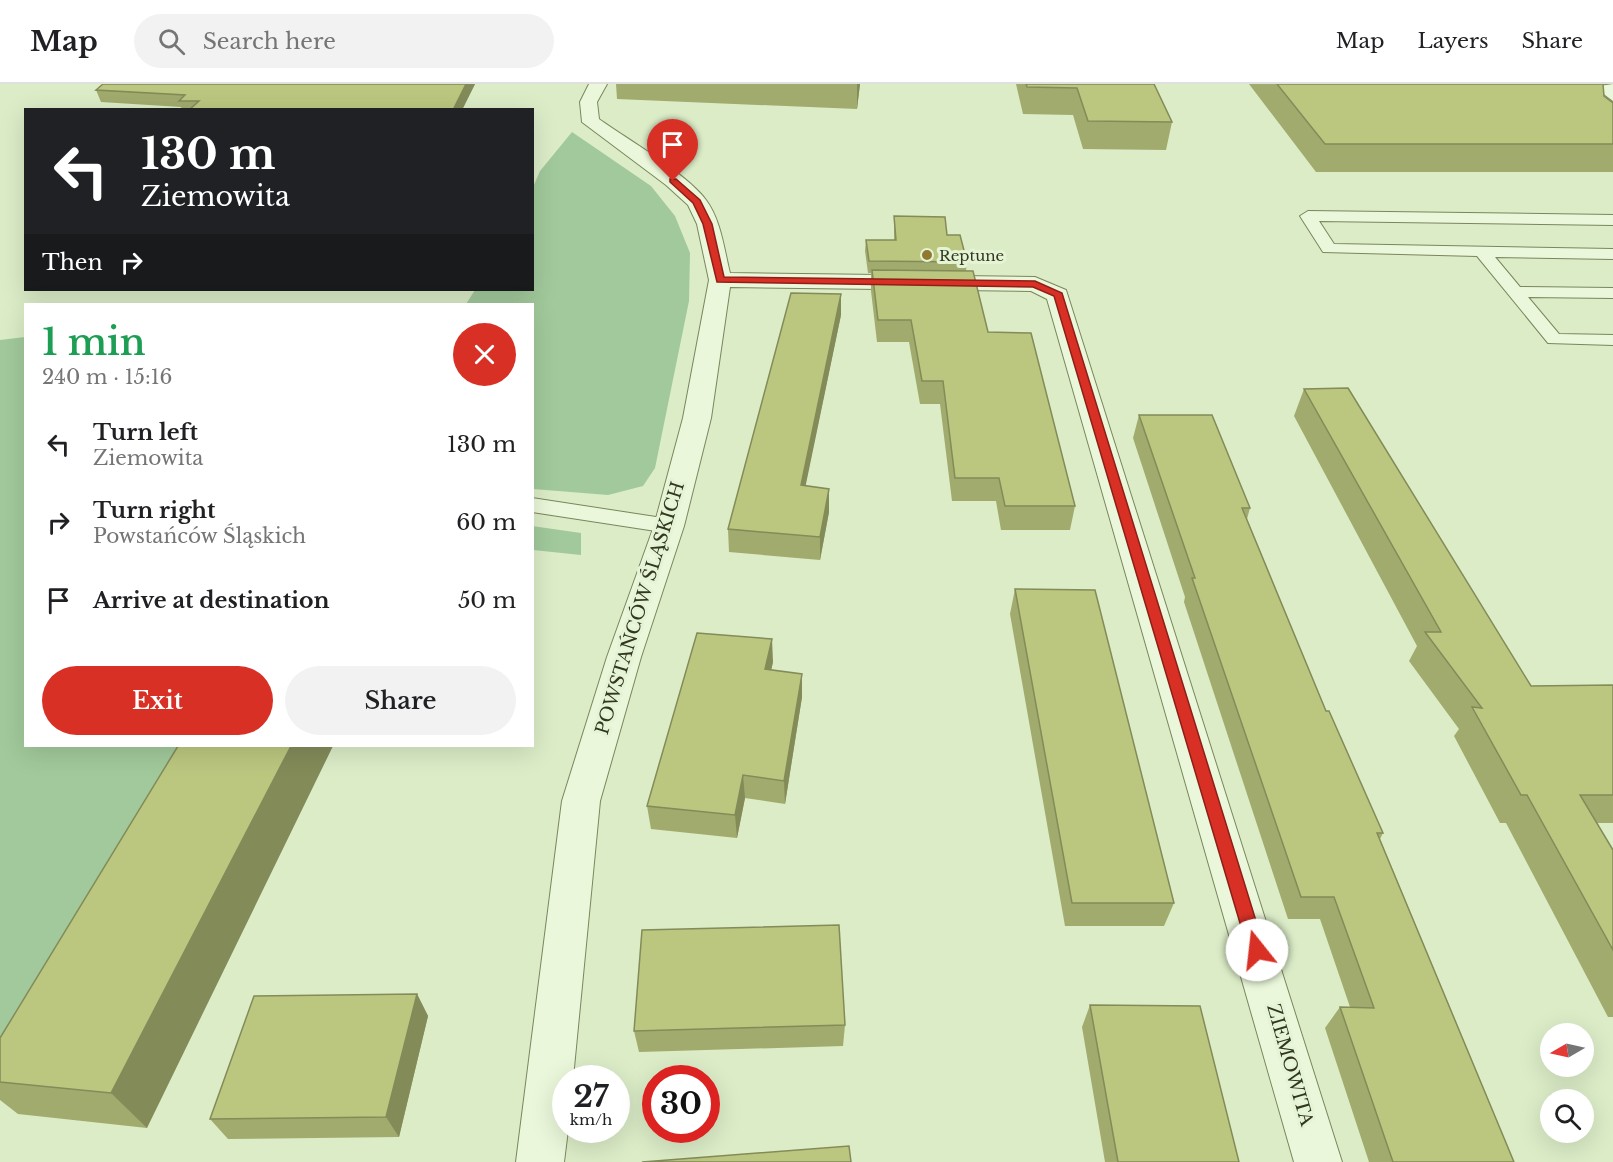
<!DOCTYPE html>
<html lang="en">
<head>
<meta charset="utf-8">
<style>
	body { margin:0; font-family:"Libre Baskerville",serif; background:#f2f2f2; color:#202124; height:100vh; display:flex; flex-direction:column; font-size:22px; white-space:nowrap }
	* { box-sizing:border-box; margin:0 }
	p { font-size:20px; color:#757577 }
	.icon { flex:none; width:33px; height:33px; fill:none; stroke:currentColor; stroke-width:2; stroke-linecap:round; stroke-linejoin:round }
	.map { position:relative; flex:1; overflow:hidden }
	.details { position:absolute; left:24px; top:219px; width:510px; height:444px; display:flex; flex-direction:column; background:#fff; border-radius:0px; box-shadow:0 6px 24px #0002 }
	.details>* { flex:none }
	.guide { position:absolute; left:24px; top:24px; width:510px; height:183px; border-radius:0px; box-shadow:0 6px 24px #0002; background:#202124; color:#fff; overflow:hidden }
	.needle { width:39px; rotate:261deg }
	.tools { position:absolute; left:1540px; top:939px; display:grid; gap:12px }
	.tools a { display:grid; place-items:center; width:54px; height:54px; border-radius:50%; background:#fff; box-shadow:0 6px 24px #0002; font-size:30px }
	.speed { position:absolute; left:552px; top:981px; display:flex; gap:12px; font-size:30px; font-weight:700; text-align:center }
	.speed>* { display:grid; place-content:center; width:78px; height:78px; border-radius:50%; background:#fff; box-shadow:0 6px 24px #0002; line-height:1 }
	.speed small { font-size:15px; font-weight:400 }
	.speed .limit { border:9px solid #d22; background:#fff; color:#111 }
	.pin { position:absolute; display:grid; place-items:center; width:51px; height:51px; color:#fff; margin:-62px -26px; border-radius:50% 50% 50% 0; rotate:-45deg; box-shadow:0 0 6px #0007 }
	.pin .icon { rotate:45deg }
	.me { position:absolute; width:66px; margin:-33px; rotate:344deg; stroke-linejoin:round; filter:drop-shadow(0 0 4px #0008) }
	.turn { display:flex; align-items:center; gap:21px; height:126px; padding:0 18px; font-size:27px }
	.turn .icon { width:78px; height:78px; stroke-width:2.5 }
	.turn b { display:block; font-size:42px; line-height:51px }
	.then { display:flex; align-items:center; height:57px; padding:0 18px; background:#0003; gap:12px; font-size:22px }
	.round { display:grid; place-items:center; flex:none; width:63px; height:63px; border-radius:32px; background:#f2f2f2 }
	.summary { display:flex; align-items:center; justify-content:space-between; height:102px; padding:0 18px }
	h1 { font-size:36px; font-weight:600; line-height:45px; color:#1e9e55 }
	.primary-button { display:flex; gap:12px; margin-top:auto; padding:12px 18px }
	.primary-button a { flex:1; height:69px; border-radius:36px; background:#d93025; color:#fff; font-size:24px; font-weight:600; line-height:69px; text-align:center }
	.primary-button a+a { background:#f2f2f2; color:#202124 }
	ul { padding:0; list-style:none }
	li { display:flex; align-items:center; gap:18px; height:78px; padding:0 18px }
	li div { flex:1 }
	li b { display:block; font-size:22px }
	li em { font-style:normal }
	header { display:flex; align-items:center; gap:36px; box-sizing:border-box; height:84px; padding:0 30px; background:#fff; border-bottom:2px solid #e0e0e0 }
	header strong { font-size:28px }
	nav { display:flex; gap:33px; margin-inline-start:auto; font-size:21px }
	.search { width:420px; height:54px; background:#f2f2f2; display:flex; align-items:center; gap:15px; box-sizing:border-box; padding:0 21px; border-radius:33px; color:#757577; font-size:22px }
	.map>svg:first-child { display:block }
	.green { fill:#a1c99b }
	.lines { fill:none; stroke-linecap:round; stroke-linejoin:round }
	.lane-casing { stroke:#7a865d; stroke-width:2 }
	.street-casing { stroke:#7a865d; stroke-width:2 }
	.lane { fill:#eaf7da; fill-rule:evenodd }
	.street { fill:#eaf7da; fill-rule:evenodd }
	.wall { fill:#a1ab6d }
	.shaded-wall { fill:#838b59 }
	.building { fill:#bbc77f; stroke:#838b59; stroke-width:1.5 }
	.route { fill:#d93025; stroke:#8d1f18; stroke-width:1.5 }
	.poi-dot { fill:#917931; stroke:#e6f4d6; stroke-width:2 }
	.labels { text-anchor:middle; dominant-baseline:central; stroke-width:6; stroke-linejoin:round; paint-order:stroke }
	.far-poi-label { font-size:15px; fill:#323720; stroke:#e6f4d6; text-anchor:start }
	.street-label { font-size:18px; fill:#323720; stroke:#e6f4d6 }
</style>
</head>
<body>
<header>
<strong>Map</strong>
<div class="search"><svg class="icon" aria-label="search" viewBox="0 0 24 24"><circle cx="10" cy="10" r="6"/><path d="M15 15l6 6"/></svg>Search here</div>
<nav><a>Map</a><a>Layers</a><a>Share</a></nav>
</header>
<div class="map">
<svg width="1613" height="1078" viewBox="0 0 1613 1078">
	<rect width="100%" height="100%" fill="#dbecc7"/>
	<path class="green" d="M572 48 651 102 675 132 690 169 689 217 655 384 643 402 608 411 533 405 532 220H466L475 206H532L533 103 540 87Z
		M25 253 26 662H183L0 960V256Z
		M532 442 581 449V471L533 466Z"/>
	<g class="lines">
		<g class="lane-casing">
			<path id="lane" d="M1613 0V17L1597 5 1599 2Z
				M1308 127 1613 131V141L1319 137 1334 160 1613 165V175L1495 173 1520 203 1613 204V214L1528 213 1559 250 1613 251V261L1548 259 1477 172 1323 168 1300 132Z
				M532 414 669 435 677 437 680 442 677 447 669 449 532 428Z"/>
		</g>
		<g class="street-casing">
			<path id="street" d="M589 0H607L597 18 599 35C627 55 687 90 706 116 721 136 724 165 730 189L1035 193 1066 206 1342 1078H1294L1047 215 1031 207 730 203 711 334 684 442 641 573 600 717 573 994H566V1046H568L564 1078H516L562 717 607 573 654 442 683 334 709 196 697 140 688 121 666 101 582 38 580 18Z"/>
		</g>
		<use href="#lane" class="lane"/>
		<use href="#street" class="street"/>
	</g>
	<path class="wall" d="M103 0H475L462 26H182L181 23 101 18 96 6Z
		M616 0H860L857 25 617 15Z
		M1016 0H1154L1172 38 1166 66 1083 65 1073 31 1023 30Z
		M1249 0H1603L1604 12 1613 19V88H1316Z
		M894 132 947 151 967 178 966 187 988 248 1075 422 1070 446H1001L996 417H952L940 320H920L909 258H877L871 207V189H868L865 167 866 156H894Z
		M841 231 805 402 829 428 820 476 729 468 728 445Z
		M1304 305 1531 602 1613 601V739H1596L1613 766V933H1608L1506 739H1500L1454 652 1459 645 1409 577 1417 562 1294 332Z
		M1139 331 1250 424 1247 435 1326 627 1383 749 1380 755 1514 1078H1369L1325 944 1340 923H1350L1320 835H1288L1184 518 1185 513 1133 354Z
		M1015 505 1174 819 1164 842H1065L1010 530Z
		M773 578 771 586 802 590V613L785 720 745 714 737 754 651 745 647 722Z
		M178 662 147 1044 18 1030 0 1016V954Z
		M417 910 428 932 399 1053 228 1055 210 1035Z
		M1090 921 1239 1078H1105L1082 943Z
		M845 941 843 962 639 968 634 947Z"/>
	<path class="shaded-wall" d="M466 0H475L462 26H453Z
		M857 0H860L857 25Z
		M841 210V231L801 424V401Z
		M829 405V428L820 476V453Z
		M772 555 773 578 766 609 765 585Z
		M802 590V613L785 720 784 697Z
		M291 662H333L147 1044 111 1009Z
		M743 691 745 714 737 754 735 731Z
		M417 910 428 932 399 1053 386 1033Z"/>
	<path class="building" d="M103 0H466L453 26H189L199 17H179L185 11 96 6Z
		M1026 0H1154L1172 38 1088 37 1077 4 1027 3Z
		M1277 0H1603L1604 12 1613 19V60H1325Z
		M894 132 945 133 947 151H960L967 178 869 177 866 156H896Z
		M872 186 973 187 988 248 1031 249 1075 422H1005L999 394H955L943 297H922L911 236H878Z
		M791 209 841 210 801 401 829 405 820 453 728 445Z
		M1348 304 1531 602 1613 601V711H1580L1613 766V866L1527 711H1521L1472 623 1482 624 1425 548H1441L1304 305Z
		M1139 331H1212L1250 424H1242L1326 627H1329L1383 749H1377L1514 1078H1393L1340 923 1374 924 1334 813H1301L1192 494H1195Z
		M1015 505 1095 506 1174 819H1072Z
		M697 549 772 555 765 585 802 590 784 697 743 691 735 731 647 722Z
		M178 662H291L111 1009 0 998V954Z
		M839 841 845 941 634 947 642 846Z
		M417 910 386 1033 210 1035 254 912Z
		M1090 921 1200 922 1239 1078H1118Z
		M849 1062 851 1078H642Z"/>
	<path class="route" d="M670 95H676L700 116 712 140 724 193 1035 197 1062 209 1265 866 1263 872 1257 874 1250 872 1248 866 1054 212 1033 203 717 198 703 140 693 119 670 98Z"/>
	<circle class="poi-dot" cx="927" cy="171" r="6"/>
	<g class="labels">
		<g class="far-poi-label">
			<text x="939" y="171">Reptune</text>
		</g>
		<g class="street-label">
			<text transform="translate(640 524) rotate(-73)">POWSTAŃCÓW ŚLĄSKICH</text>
			<text transform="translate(1290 981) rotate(74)">ZIEMOWITA</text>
		</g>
	</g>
</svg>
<div class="tools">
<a><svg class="needle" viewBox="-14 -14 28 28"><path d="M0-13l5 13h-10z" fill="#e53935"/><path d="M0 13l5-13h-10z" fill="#757577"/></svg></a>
<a><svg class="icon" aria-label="search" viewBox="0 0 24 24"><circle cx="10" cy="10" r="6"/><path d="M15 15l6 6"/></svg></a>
</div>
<div class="speed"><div>27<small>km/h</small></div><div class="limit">30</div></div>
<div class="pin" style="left:673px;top:97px;background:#d93025"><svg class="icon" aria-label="arrive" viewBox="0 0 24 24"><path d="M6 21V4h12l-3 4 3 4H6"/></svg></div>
<svg class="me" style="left:1257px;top:866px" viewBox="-20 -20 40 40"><circle r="19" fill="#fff"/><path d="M0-13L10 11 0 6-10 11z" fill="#d93025"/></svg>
<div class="guide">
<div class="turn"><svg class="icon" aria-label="left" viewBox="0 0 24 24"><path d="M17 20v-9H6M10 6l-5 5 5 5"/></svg><div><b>130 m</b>Ziemowita</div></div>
<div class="then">Then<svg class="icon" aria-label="right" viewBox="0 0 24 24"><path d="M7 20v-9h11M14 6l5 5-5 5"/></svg></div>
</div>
<section class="details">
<div class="summary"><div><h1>1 min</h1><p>240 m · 15:16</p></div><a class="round" style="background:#d93025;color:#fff"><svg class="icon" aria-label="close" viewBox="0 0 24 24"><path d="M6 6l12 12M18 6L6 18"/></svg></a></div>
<ul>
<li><svg class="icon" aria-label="left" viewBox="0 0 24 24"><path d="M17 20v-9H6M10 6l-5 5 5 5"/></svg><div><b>Turn left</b><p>Ziemowita</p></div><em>130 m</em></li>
<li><svg class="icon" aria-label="right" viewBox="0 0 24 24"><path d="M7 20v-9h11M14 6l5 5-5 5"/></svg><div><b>Turn right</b><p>Powstańców Śląskich</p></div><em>60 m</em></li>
<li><svg class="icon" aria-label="arrive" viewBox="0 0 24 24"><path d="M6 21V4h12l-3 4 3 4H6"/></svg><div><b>Arrive at destination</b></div><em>50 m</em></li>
</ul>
<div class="primary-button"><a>Exit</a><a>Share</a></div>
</section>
</div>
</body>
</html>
